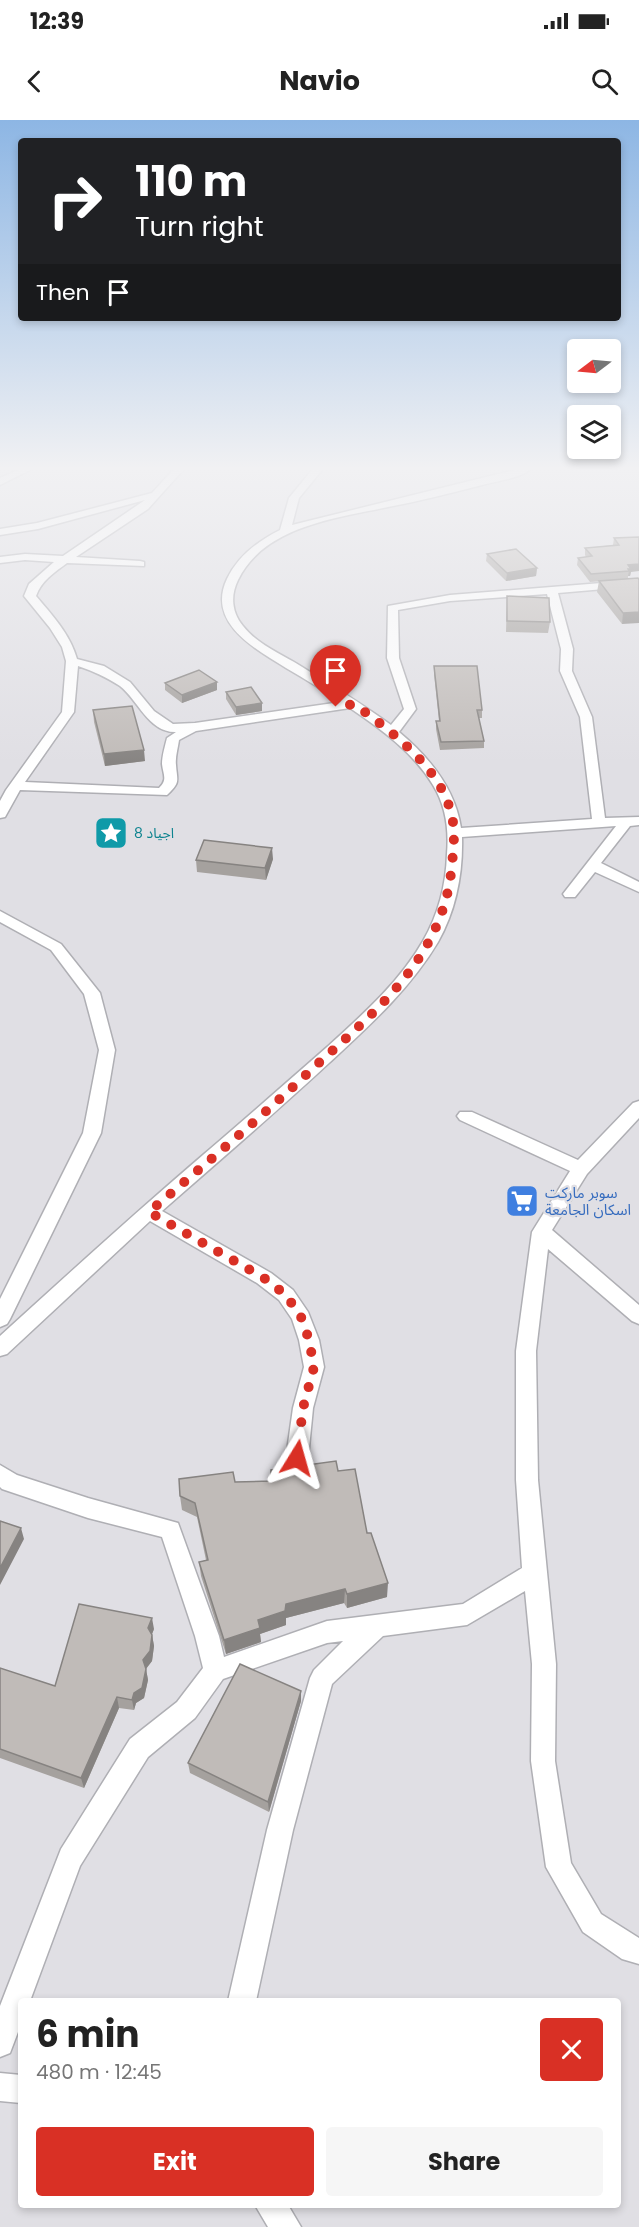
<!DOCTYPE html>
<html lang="en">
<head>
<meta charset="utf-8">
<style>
	body { margin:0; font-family:Poppins,"Noto Sans Arabic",sans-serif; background:#f6f6f6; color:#222; height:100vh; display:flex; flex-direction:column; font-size:22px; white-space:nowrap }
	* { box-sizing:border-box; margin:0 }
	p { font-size:20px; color:#767676 }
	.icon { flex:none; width:33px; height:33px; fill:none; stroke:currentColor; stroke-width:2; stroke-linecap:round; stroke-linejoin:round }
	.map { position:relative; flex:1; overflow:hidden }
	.sheet { position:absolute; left:18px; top:1878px; width:603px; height:210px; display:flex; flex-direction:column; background:#fff; border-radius:6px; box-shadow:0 3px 9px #0003 }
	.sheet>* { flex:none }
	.hud { position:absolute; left:18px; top:18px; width:603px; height:183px; border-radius:6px; box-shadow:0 3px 9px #0003; background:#202124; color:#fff; overflow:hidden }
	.needle { width:39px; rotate:254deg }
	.buttons { position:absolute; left:567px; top:219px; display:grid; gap:12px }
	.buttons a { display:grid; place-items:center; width:54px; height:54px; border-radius:6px; background:#fff; box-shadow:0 3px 9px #0003; font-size:30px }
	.pin { position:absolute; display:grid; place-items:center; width:51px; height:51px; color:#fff; margin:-62px -26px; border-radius:50% 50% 50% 0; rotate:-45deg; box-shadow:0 0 6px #0007 }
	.pin .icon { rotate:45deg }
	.me { position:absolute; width:66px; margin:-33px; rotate:8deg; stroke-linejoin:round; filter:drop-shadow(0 0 4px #0008) }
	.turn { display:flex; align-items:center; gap:21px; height:126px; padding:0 18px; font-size:27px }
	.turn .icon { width:78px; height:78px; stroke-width:2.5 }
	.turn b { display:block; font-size:42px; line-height:51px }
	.then { display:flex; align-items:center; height:57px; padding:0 18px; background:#0003; gap:12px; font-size:22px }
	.round { display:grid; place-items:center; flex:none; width:63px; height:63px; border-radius:6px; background:#f6f6f6 }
	.headline { display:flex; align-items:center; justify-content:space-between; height:102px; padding:0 18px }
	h1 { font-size:36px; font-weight:700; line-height:45px }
	.primary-button { display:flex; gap:12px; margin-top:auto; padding:12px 18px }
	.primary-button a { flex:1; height:69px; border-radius:6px; background:#d93025; color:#fff; font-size:24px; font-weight:700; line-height:69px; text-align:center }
	.primary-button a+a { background:#f6f6f6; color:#222 }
	.status { display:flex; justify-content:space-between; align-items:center; height:42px; padding:0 30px; background:#fff; direction:ltr }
	.status svg { height:16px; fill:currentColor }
	header { display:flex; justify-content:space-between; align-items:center; height:78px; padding:0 18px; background:#fff; font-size:27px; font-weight:700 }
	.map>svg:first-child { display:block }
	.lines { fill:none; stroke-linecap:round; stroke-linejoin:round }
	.street-casing { stroke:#afafb4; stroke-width:3 }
	.street { fill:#fff; fill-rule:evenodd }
	.wall { fill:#a5a19e }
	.shaded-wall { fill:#868381 }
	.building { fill:#c0bbb8; stroke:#868381; stroke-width:1.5 }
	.route { stroke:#d93025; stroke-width:10; stroke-dasharray:0 18 }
	.labels { text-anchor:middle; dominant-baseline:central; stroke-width:4.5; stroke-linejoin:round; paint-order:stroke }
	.far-culture-label { font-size:14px; fill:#0d838f; stroke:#e0dfe4; text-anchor:start }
	.shop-label { font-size:15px; fill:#366cbe; stroke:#e0dfe4; text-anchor:start }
</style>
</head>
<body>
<div class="status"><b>12:39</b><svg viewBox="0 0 49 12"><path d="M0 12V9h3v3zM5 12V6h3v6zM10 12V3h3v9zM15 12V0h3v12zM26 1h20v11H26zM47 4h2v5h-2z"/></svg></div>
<header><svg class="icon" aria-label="back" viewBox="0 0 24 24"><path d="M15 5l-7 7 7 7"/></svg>Navio<svg class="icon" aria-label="search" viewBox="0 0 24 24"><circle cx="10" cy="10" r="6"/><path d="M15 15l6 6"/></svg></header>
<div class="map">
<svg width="639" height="2107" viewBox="0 0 639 2107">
	<rect width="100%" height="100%" fill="#e0dfe4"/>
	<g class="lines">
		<g class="street-casing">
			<path id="street" d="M18 350H30L0 365V358Z
				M173 350H183L148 389 76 437 140 441 144 442V446L67 443C55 452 41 461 36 476 52 495 70 514 77 539L104 546 130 562 154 591 173 604 195 603 341 582C323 570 305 559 286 548 256 529 206 503 227 459 238 436 258 421 280 410L289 378 312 350H322L299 378 292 405 514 350H529C518 359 496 361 482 365 451 373 420 381 388 387 337 398 264 406 238 460 230 476 232 493 243 506 257 524 281 534 299 545 331 565 361 583 391 605L404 589 387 538 388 486 450 475 639 460V466L558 473 573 529 572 551 592 597 605 698 639 697V705L630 706 601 743 639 762V772L595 752 575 777H565L563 774 616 706 462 717C463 753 456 790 438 822 410 869 369 906 329 943 274 994 218 1042 162 1091L271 1153 293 1170 308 1192 319 1220 324 1247 313 1288 308 1338 305 1344 297 1347 289 1344 286 1338 293 1288 304 1247 299 1220 292 1199 279 1180 257 1163 150 1101 7 1234 0 1236V1216C67 1155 134 1094 203 1035 244 1000 285 964 326 928 361 896 399 863 423 821 438 795 446 765 447 734 449 710 446 686 433 665 414 633 381 609 350 588L196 611 179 620C178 628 175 637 176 645 177 661 181 662 167 675L20 670 5 697 0 698V681L6 670 62 592 66 541 62 527 50 508 24 476 29 464 54 442 25 440 0 443V437L25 434 63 436 145 380 38 409 0 415V409L37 403 152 373ZM547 474 561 529 560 551 580 597 592 699 461 708C455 668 429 637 399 612L416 589 399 538 398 490 450 481ZM78 546C93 551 106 557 120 566 138 580 149 613 176 612L167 618C165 626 162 636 162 644 163 654 168 660 159 668L25 662 74 592Z
				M0 791 61 824 100 873 115 930 101 1013 10 1199 7 1204 0 1207V1179L83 1013 99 930 84 874 51 830 0 802Z
				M639 981V998L587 1054 552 1110 639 1185V1204L632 1201 548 1129 536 1231 538 1360 556 1544 555 1641 571 1743 601 1794 639 1818V1844L622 1839 583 1812 546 1747 531 1641 532 1544 525 1471 467 1505 383 1516 332 1564 293 1710 256 1881H228L267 1710 310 1558 314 1550 343 1521 327 1523 223 1559 195 1598 148 1637 80 1746 30 1881H21V1904L10 1933 0 1937V1886L61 1729 130 1619 177 1582 203 1548 195 1516 162 1417 88 1398 2 1369 0 1367V1345L17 1355 88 1378 178 1403 219 1516 224 1537 327 1501 463 1484 522 1448 516 1360V1231L532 1112 570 1051 460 1000 457 996 460 992H472L578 1040 633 983Z
				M0 1953 21 1955V1983L0 1981Z
				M255 2085H288L301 2107H268Z"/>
		</g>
		<use href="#street" class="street"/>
	</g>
	<path class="wall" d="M639 417 630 456H628V459L590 462 577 445 578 438 586 437 585 435V428L613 425 614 418Z
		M487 434 537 448 536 456 506 461 486 441Z
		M638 458 622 504 597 472 599 461Z
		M507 476 550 502 548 513 506 512Z
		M434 546 482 590V598H479L484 621V628L440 630 436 609V601H439L434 554Z
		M217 562V570L182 583 165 570V563Z
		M226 572 262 591 236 595 226 579Z
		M93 590 145 641 105 646 94 602Z
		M273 739 266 760 197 752 196 740Z
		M338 1351 367 1413 387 1477 347 1488 344 1483 286 1498V1505L260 1514 261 1522 226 1534 201 1456 199 1442 206 1440 197 1397 182 1390 180 1376 235 1362 270 1361Z
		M154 1509 152 1514 154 1526 152 1541 146 1549 148 1560 144 1578 136 1583 134 1590 119 1588 84 1668 0 1638V1548L55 1566Z
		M301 1581 269 1692 190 1653 188 1643Z"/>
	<path class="shaded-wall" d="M639 444V451L631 452 630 456H628L629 451H627L628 445Z
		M537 448 536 456 506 461 507 453Z
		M639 492V503L622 504 623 493Z
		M217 562V570L182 583V575Z
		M262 583V591L236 595V587Z
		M144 630 145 641 105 646 104 634Z
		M272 728 273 739 266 760 265 748Z
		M21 1408 24 1419 0 1465V1448Z
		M388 1463 387 1477 347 1488V1474Z
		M345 1469 344 1483 286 1498V1505L260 1514 261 1522 226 1534 224 1520 286 1484Z
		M152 1498 154 1509 150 1519 148 1508Z
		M152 1515 154 1526 152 1541 145 1550 143 1540Z
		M146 1549 148 1560 144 1578 136 1583 134 1590 132 1580 134 1573Z
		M301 1571V1581L269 1692 268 1682Z
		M117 1577 119 1588 84 1668 81 1658Z"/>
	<path class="building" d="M639 417V444L628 445 631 449H628L629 451 591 454 578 438 592 436 585 428 619 425 614 418Z
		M516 429 537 448 507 453 487 434Z
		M638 458 639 460V492L623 493 599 461Z
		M507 476 549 478 550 502 507 501Z
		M434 546H477L482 590H477L484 621 441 622 436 601H440Z
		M199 550 217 562 182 575 165 563Z
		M251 567 262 583 236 587 226 572Z
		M132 586 144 630 104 634 93 590Z
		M204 720 272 728 265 748 196 740Z
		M336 1341 338 1351 355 1349 367 1413H371L388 1463 347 1474 345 1469 286 1484 285 1491 258 1500 260 1508 224 1520 199 1442 208 1440 195 1383 180 1376 179 1359 233 1352 235 1362 270 1361 271 1350Z
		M0 1401 21 1408 0 1448Z
		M79 1484 152 1498 148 1508 152 1515 150 1531 143 1540 146 1549 142 1568 134 1573 132 1580 117 1577 81 1658 0 1629V1548L55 1566Z
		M240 1544 301 1571 268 1682 188 1643Z"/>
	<linearGradient id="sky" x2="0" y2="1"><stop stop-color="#8db6e4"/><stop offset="0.54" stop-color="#f1f1f3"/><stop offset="1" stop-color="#f1f1f3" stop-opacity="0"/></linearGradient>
	<rect width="639" height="645" fill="url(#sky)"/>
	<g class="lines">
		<path class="route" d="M297 1338 303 1288 314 1247 309 1220 301 1197 286 1175 264 1158 149 1092C203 1046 258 1000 310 951 375 891 444 839 452 744 454 724 456 705 449 686 435 643 388 609 354 584L336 587"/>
	</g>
	<defs>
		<g id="sight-square" transform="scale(1.725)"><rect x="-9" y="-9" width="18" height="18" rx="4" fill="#0f9aa8" stroke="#e0dfe4"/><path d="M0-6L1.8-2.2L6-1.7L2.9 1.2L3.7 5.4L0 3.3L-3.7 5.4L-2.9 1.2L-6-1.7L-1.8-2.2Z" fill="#fff"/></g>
		<g id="supermarket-square" transform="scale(1.725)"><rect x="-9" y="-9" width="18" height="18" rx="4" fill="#3f7fe0" stroke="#e0dfe4"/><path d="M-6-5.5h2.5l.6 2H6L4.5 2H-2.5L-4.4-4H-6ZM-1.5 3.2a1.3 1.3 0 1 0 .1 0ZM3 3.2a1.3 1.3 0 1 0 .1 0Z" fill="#fff"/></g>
	</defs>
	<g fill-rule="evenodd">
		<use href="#sight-square" x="111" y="713"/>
		<use href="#supermarket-square" x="522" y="1081"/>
	</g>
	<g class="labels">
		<g class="far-culture-label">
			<text x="134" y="713">اجياد 8</text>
		</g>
		<g class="shop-label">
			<text x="545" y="1072">سوبر ماركت<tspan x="545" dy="17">اسكان الجامعة</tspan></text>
		</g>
	</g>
</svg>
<div class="buttons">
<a><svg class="needle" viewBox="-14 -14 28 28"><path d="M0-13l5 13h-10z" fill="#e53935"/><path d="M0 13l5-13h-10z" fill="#767676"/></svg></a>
<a><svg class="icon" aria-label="layers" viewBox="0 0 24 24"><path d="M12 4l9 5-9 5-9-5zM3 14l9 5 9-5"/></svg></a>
</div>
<div class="pin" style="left:336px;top:587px;background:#d93025"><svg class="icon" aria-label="arrive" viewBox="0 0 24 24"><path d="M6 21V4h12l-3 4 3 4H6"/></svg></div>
<svg class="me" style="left:297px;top:1338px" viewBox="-20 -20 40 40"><path d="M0-17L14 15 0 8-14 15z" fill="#d93025" stroke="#fff" stroke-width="4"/></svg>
<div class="hud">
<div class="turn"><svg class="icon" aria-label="right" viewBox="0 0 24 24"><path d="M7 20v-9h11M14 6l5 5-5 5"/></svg><div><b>110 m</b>Turn right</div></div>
<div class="then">Then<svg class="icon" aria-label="arrive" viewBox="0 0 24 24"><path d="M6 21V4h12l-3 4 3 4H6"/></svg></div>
</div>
<section class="sheet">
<div class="headline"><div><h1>6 min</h1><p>480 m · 12:45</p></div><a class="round" style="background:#d93025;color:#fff"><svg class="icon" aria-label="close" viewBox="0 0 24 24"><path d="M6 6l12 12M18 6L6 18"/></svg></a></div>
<div class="primary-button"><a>Exit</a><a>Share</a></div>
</section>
</div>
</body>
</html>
